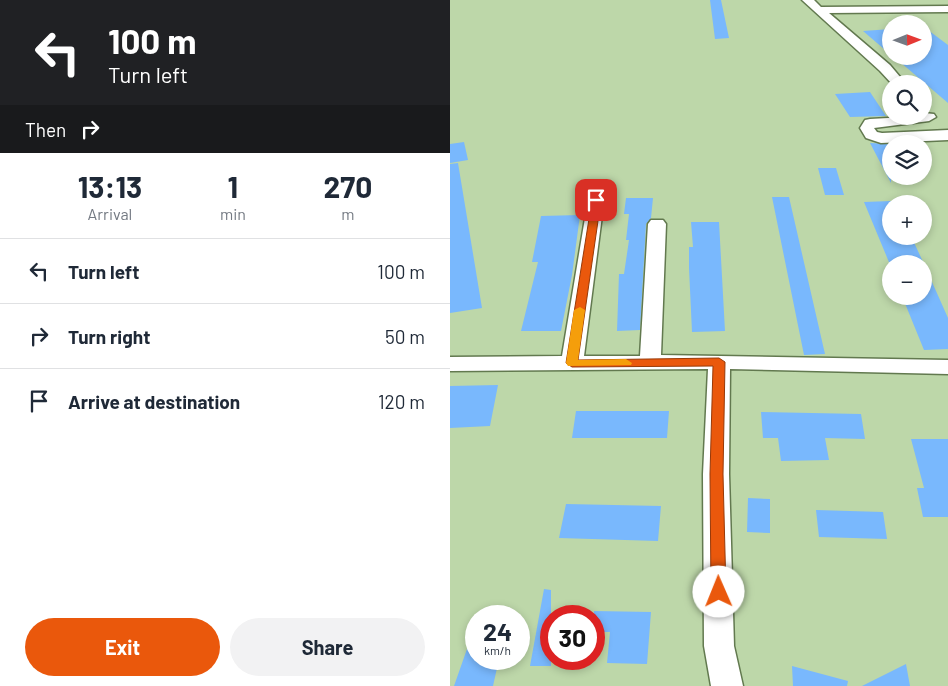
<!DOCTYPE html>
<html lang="en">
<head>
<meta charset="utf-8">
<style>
	body { margin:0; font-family:Barlow,sans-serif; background:#f2f2f3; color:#1f2937; height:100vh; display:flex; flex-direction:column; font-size:19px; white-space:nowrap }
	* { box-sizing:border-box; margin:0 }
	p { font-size:16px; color:#747a83 }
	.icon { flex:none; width:28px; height:28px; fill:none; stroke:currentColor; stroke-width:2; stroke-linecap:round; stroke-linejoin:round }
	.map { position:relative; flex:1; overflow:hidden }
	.side { display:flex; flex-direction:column; background:#fff; width:450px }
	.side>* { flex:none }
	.top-card { background:#202124; color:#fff; overflow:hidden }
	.needle { width:32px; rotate:89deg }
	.tools { position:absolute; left:432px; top:15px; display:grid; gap:10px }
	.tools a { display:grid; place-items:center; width:50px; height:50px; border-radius:50%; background:#fff; box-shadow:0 2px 8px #0003; font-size:25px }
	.speed { position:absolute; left:15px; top:605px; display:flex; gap:10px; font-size:25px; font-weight:700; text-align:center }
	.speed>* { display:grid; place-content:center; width:65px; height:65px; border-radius:50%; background:#fff; box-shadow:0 2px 8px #0003; line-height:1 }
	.speed small { font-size:12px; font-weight:400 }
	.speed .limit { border:8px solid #d22; background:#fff; color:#111 }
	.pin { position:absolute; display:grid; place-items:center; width:42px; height:42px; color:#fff; margin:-21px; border-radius:10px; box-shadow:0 2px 8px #0006 }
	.me { position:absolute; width:55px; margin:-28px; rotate:359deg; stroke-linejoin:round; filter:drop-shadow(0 0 4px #0008) }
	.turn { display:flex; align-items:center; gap:18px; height:105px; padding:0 25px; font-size:22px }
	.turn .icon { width:65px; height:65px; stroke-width:2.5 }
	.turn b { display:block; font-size:35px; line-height:42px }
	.then { display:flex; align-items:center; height:48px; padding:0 25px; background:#0003; gap:10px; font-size:19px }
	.eta { display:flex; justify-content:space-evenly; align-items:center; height:85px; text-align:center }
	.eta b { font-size:30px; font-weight:700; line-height:35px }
	.primary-button { display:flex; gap:10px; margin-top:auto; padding:10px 25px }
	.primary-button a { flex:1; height:58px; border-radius:30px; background:#ea580c; color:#fff; font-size:20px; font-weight:700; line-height:58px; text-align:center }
	.primary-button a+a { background:#f2f2f3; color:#1f2937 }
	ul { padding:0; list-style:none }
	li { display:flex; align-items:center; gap:15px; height:65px; padding:0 25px; border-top:1px solid #e0e1e3 }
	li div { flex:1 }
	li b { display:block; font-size:19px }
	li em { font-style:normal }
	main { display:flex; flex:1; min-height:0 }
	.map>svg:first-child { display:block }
	.building { fill:#79b8fd }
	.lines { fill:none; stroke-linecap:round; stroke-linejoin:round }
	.minor-casing { stroke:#62794f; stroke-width:3 }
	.minor { fill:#fff; fill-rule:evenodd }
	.route { fill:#ea580c; stroke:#983908 }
	.slow { fill:#f59e0b }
</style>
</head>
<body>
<main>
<section class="side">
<div class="top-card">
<div class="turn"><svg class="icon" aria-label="left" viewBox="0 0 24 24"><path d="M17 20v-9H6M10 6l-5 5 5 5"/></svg><div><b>100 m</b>Turn left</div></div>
<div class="then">Then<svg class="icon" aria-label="right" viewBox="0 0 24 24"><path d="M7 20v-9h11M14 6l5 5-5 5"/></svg></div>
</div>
<div class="eta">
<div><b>13:13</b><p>Arrival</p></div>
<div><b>1</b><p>min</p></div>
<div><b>270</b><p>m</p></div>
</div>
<ul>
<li><svg class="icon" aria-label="left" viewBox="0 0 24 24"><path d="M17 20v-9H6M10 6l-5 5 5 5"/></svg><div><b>Turn left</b></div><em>100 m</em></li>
<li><svg class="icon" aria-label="right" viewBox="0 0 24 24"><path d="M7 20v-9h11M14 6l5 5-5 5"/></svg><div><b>Turn right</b></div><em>50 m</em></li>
<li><svg class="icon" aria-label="arrive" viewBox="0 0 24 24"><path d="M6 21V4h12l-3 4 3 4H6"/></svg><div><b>Arrive at destination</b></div><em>120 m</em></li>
</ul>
<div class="primary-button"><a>Exit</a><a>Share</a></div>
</section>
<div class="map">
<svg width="498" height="686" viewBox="0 0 498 686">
	<rect width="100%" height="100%" fill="#bdd7a9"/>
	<path class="building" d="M260 0H271L279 38 265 39Z
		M474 27 498 45V103L443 56H474Z
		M441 29V55L413 31Z
		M420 92 436 116 400 117 385 94Z
		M14 142 18 160 0 163V144Z
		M420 143 441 144V183Z
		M8 163 32 308 0 313V164Z
		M368 168H386L394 195H375Z
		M322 197H339L375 354 354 355Z
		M176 198H203L201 218 196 224 190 330 167 331 169 274H174L179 240H176L179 214H174Z
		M441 201V236H461L474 264H441V267L414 202Z
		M130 215 122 275 111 331H71L88 262H82L91 216Z
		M241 222H269L275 331 242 332 239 268V247H243Z
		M474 264 498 318V349L474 350 452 296H474Z
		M48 385 40 426 0 428V386Z
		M126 411H219L217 438H122Z
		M311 412 411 414 415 439 375 438 379 460 331 461 328 438H313Z
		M461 439H498V517H473L467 488H474Z
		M298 498 320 499V533L297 532Z
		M116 504 211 506 208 541 109 538Z
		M366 510 433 512 437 539 369 537Z
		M94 589 101 590V666H80Z
		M144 611 201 612 197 664 157 663 160 632H144Z
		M24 629H26V659H49L43 686H4Z
		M456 664 460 686H412Z
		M342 666 398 681 397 686H343Z"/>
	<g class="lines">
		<g class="minor-casing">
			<path id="minor" d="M352 0H364L371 7 498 6V12L379 13 440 65 456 84H442L430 71Z
				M474 113 484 114 486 117 479 121 424 128 427 132 432 133 498 130V140L431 143 416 138 410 128 415 120 420 119 474 116Z
				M146 195 152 196 154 200 134 356H190L198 224 201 220H213L216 224 211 355 498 360V374L280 369 279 474 284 646 293 686H261L254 646 253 474 258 369 0 371V357L112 356 138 200 140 196Z"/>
		</g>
		<use href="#minor" class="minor"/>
	</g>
	<path class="route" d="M146 198 151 200 128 360 269 358 275 362 273 474 276 592 274 597 269 599 263 597 261 592 260 474 263 366 122 367 116 363 142 200Z"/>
	<path class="slow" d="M130 307 135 310 128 360 176 359 182 363 181 365 118 366 116 363 124 310Z"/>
</svg>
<div class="tools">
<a><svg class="needle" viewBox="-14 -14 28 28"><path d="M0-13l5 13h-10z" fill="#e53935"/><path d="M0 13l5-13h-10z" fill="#747a83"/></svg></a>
<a><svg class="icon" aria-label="search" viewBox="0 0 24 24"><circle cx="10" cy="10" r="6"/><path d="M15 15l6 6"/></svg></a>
<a><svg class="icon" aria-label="layers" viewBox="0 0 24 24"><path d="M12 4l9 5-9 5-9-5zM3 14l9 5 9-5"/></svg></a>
<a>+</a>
<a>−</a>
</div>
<div class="speed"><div>24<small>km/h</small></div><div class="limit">30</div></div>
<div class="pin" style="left:146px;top:200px;background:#d93025"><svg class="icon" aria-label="arrive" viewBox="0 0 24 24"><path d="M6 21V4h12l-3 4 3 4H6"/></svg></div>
<svg class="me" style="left:269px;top:592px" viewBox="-20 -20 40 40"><circle r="19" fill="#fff"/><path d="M0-13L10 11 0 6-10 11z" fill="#ea580c"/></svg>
</div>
</main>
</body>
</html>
